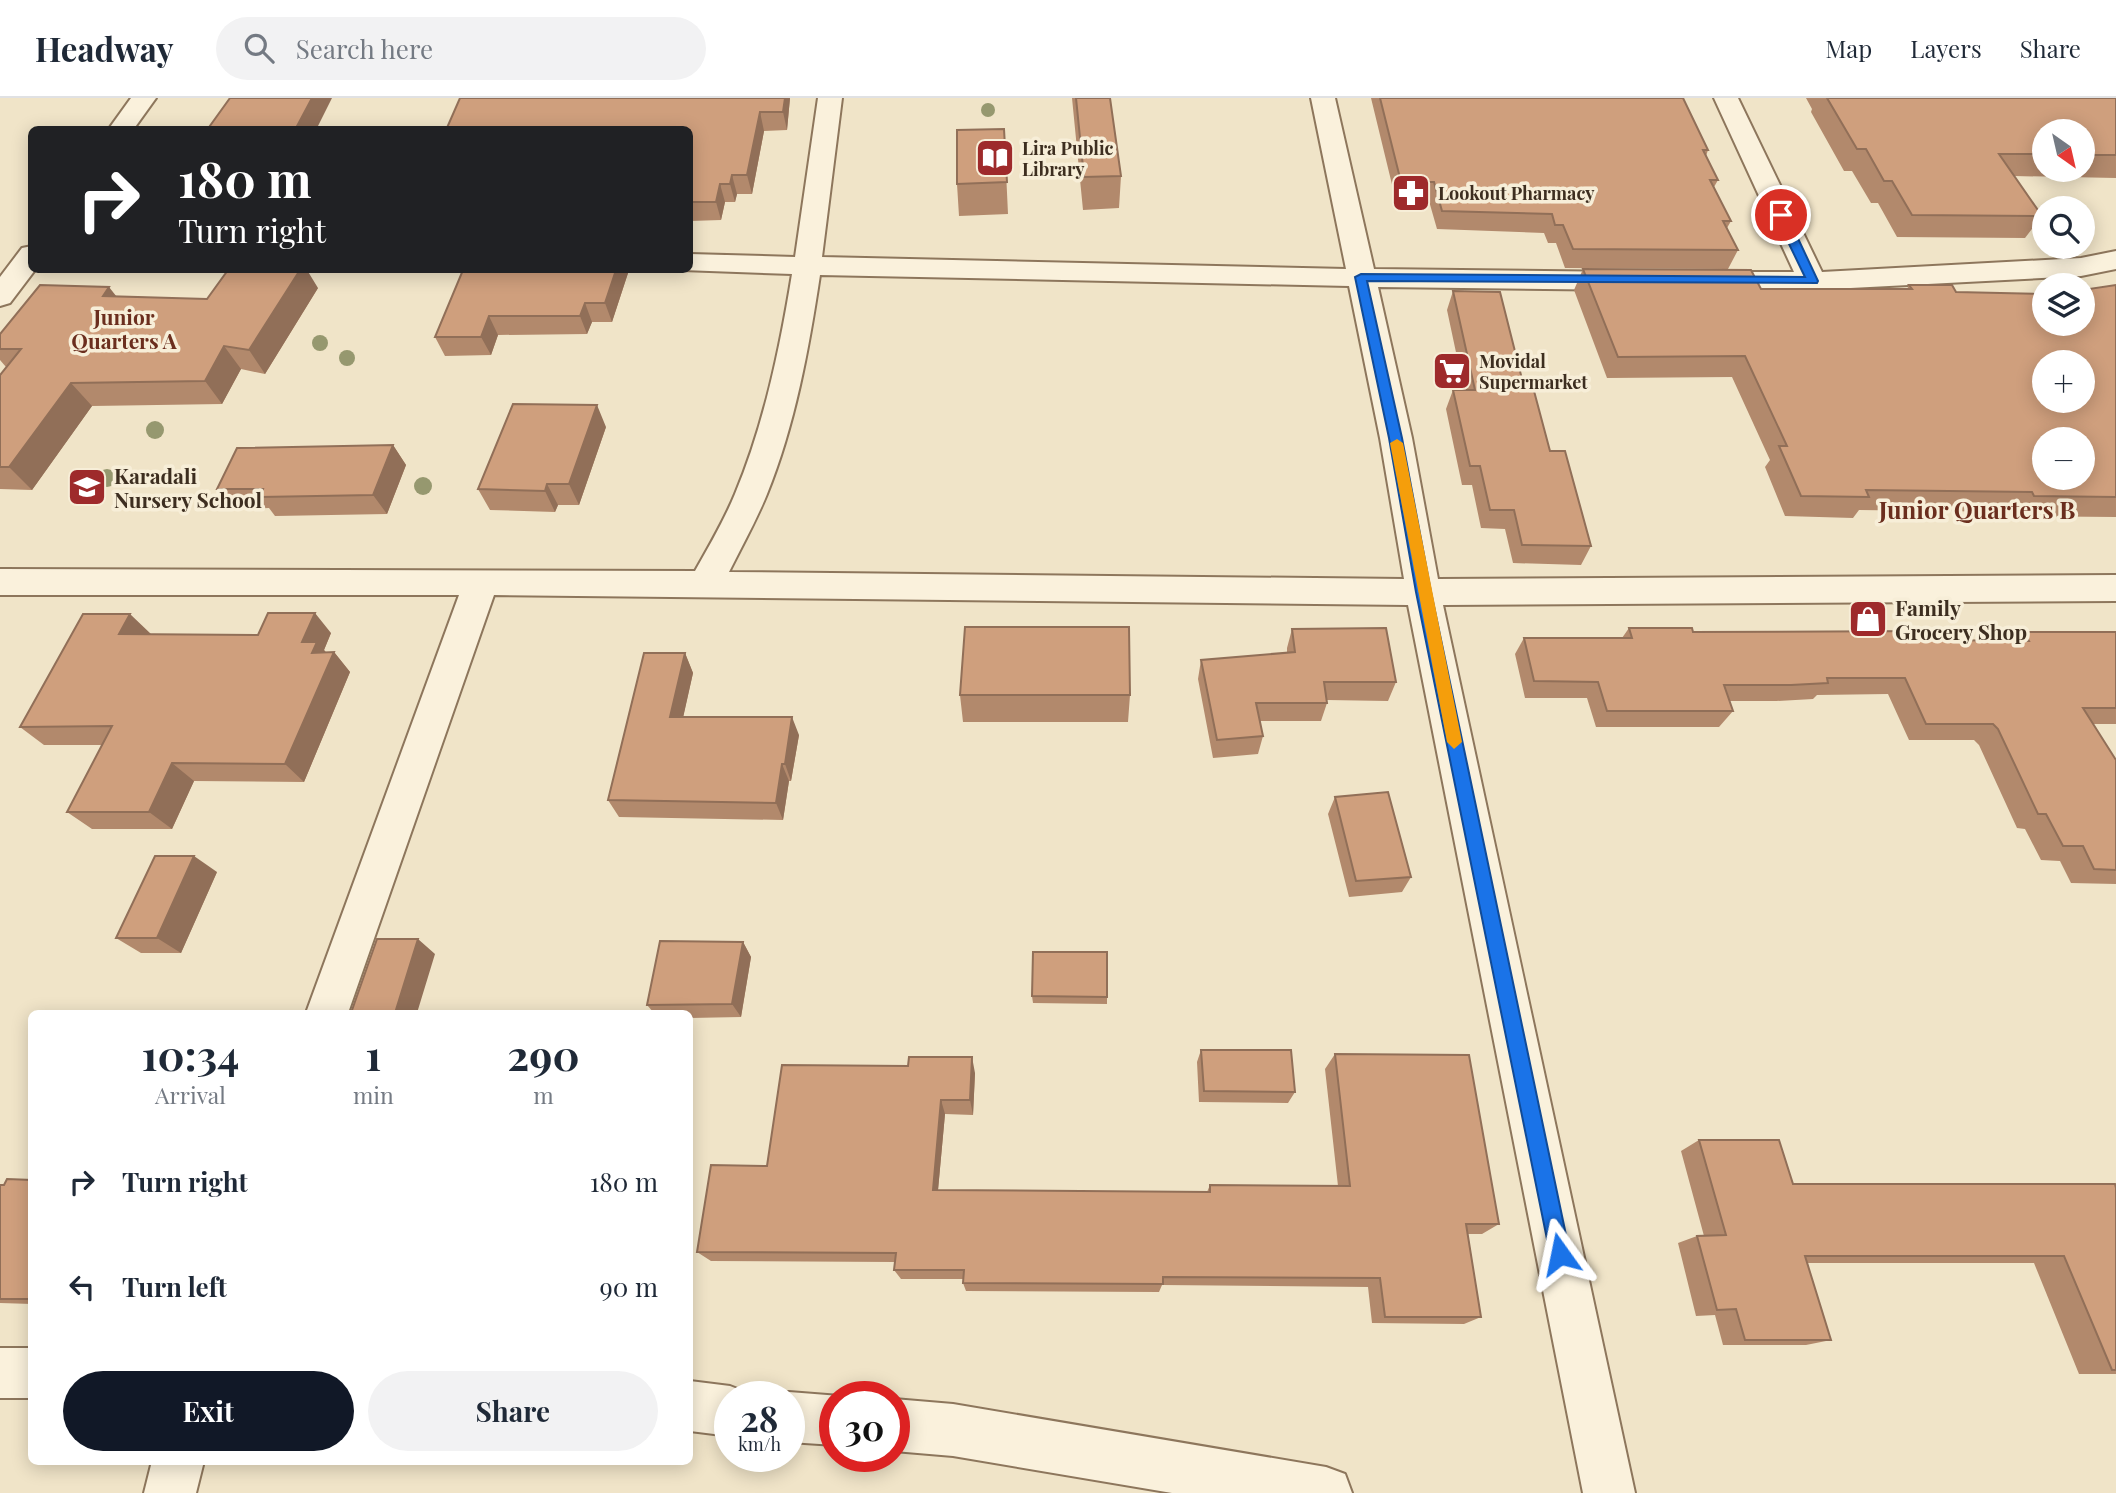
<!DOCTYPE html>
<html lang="en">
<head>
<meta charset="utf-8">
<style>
	body { margin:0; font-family:"Playfair Display",serif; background:#f2f2f3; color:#1f2937; height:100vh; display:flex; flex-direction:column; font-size:26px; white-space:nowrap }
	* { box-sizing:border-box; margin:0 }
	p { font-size:23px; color:#747a83 }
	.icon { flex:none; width:38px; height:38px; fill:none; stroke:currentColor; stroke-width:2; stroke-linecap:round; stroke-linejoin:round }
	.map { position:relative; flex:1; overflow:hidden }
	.drawer { position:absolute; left:28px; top:912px; width:665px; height:455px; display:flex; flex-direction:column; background:#fff; border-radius:10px; box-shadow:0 4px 18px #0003 }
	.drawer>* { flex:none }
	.hud { position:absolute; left:28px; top:28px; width:665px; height:147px; border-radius:10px; box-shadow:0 4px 18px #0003; background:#202124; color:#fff; overflow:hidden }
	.needle { width:46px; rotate:146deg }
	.controls { position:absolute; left:2032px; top:21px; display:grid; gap:14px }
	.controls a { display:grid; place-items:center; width:63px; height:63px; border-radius:50%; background:#fff; box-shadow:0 4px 18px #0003; font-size:35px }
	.speed { position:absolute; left:714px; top:1283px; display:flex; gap:14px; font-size:35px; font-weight:700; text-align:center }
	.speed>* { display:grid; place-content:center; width:91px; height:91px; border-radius:50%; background:#fff; box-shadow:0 4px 18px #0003; line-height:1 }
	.speed small { font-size:18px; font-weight:400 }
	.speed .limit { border:10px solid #d22; background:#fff; color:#111 }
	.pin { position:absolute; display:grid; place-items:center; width:60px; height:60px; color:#fff; margin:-30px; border:4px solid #fff; border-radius:50%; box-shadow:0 2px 7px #0007 }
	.me { position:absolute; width:77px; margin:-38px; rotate:348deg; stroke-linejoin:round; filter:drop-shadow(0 0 5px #0008) }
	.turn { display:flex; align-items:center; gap:24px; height:147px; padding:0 35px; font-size:32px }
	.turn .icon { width:91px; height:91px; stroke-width:2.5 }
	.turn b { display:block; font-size:49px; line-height:60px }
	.eta { display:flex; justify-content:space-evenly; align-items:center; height:119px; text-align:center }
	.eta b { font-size:42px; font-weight:700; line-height:49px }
	.primary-button { display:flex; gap:14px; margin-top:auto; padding:14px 35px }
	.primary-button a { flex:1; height:80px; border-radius:42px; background:#111827; color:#fff; font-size:28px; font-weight:700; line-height:80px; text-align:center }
	.primary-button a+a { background:#f2f2f3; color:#1f2937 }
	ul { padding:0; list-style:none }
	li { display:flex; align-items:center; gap:21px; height:105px; padding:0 35px }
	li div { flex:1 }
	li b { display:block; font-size:26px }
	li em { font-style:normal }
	header { display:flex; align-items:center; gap:42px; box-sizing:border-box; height:98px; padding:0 35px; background:#fff; border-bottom:2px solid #e0e1e3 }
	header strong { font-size:33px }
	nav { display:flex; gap:38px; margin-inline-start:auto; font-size:24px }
	.search { width:490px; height:63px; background:#f2f2f3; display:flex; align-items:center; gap:18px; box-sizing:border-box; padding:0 24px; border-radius:38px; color:#747a83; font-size:26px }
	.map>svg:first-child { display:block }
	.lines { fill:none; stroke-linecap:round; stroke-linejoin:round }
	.street-casing { stroke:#8d765c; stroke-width:4 }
	.street { fill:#faf1dc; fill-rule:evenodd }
	.tree { fill:#96986f }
	.wall { fill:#b2896c; fill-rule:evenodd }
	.shaded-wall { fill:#916f58 }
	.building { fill:#cf9f7d; stroke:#916f58; stroke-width:2; fill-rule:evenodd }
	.route { fill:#1a73e8; stroke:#114b97; stroke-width:2 }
	.slow { fill:#f59e0b }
	.labels { text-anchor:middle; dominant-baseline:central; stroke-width:7; stroke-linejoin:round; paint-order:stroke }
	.far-poi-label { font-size:18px; font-weight:bold; fill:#3d2e20; stroke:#f7eed8; text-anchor:start }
	.far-quarter-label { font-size:21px; font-weight:bold; fill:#6b2e1e; stroke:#f7eed8 }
	.poi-label { font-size:21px; font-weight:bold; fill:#3d2e20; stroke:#f7eed8; text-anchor:start }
	.quarter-label { font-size:24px; font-weight:bold; fill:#6b2e1e; stroke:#f7eed8 }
</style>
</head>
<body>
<header>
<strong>Headway</strong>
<div class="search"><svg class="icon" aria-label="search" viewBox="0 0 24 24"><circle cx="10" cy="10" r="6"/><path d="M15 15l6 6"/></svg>Search here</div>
<nav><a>Map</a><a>Layers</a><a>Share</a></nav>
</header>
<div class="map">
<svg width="2116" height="1395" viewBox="0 0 2116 1395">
	<rect width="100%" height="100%" fill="#f0e4c8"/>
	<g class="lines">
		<g class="street-casing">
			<path id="street" d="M131 0H156L133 32H108Z
				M818 0H842L822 159 1346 171 1311 0H1335L1374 171 1629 174 1639 177 1643 183 1639 189 1629 192 1378 189 1412 340 1438 481 2116 477V503L1443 507 1635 1395H1583L1408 507 494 497 348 915H306L459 497H0V471L695 473C709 448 724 423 735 396 764 327 780 250 792 176L682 172H690V156L795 159ZM820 177 1349 188 1380 340 1404 481 729 474C742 448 756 423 767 396 795 327 809 250 820 177Z
				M1714 0H1738L1822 174 2081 160 2116 153V171L2081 178 1812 192H1703L1693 189 1689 183 1693 177 1703 174H1794Z
				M32 148V172H35L10 205 0 208V179L22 150Z
				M0 1250H32V1300H0Z
				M690 1283 730 1288 748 1295 749 1298H730V1338L690 1333Z
				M789 1294 840 1298H835V1347L789 1344V1298H777Z
				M894 1301 953 1306 1326 1369 1345 1376 1352 1395H1172L953 1358 894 1353Z
				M152 1363H204L196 1395H144Z"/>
		</g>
		<use href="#street" class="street"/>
	</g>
	<g class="tree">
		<circle cx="988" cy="12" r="7"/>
		<circle cx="320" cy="245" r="8"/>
		<circle cx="347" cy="260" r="8"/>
		<circle cx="155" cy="332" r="9"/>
		<circle cx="107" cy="380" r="9"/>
		<circle cx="423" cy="388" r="9"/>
	</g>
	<path class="wall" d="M790 0 787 32 764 33 752 96H737L735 104H725L721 122 690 123V32Z
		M1072 0H1110L1121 78 1119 110 1083 112Z
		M1371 0H1683L1708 52 1706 58 1718 82 1714 89 1731 123 1727 130 1738 152 1728 171 1565 170 1556 145H1548L1544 135 1437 131 1429 103H1396Z
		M1806 0H2116V80L2014 78 2042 118 2025 140 1897 139 1878 105H1871L1852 73H1844L1811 14 1812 11ZM2044 33H2082V72H2044Z
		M1004 31 1008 116 959 118 957 86Z
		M1583 171 1761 191H1907L1909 187 1956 194 2044 226 2116 187V419L2014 418 2013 414 1859 412 1853 420 1785 418 1765 369 1770 362 1732 279 1607 280 1574 192Z
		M463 172H629L612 224H592L587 236 498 237 491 257 445 258 435 239Z
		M318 190 265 276 241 271 222 306 92 308 32 392 0 391V277L6 269 0 262V236L116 198 207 201Z
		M1453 193 1525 293 1591 448 1581 467 1513 465 1505 431 1481 430 1472 387H1462L1446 311 1453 292H1464L1447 212Z
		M606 329 579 407H558L555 414 490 412 478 391Z
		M393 347 406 367 387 416 275 418 269 410 234 411 217 391Z
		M1629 530 1693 534 1933 542 2014 543 2024 534H2116V626H2093L2116 662V786L2071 785 2060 763 2041 762 2025 731 2017 730 1979 647 1974 642H1909L1888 596 1817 597 1813 601 1776 603H1729L1733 613 1719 629H1596L1587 600H1525L1515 556 1524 540H1622Z
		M1292 531 1396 584 1388 603 1327 602V605L1321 623H1260L1263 638 1258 656 1213 660 1198 581 1201 562 1287 555V550Z
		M331 535 324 552 326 555 334 554 350 574 304 684 194 683 172 731H92L67 714 102 647H44L20 629 151 536 258 537Z
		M685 555 693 575 683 619 799 637 791 683H789L783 722 619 719 608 702Z
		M960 597H1130L1128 624H963Z
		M1335 699 1411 779 1402 794 1349 799 1328 716Z
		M217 774 181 855H141L116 840Z
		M743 844 751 859 741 919 690 920V915H654L647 907Z
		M1032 898 1107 899V906L1033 905Z
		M1201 952 1295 994 1288 1005 1199 1004 1197 964Z
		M1335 956 1499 1126 1482 1136H1468L1481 1219 1464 1226 1372 1225 1368 1189 1162 1187 1159 1194 966 1193 963 1185V1181H901L894 1172 895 1164 711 1163 697 1154 767 1068 975 975 973 1017 945 1016 938 1092 1207 1094 1210 1087 1338 1088 1325 971Z
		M1699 1042 1793 1086 2116 1090V1276H2079L2034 1165H1807L1831 1242 1806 1247H1723L1715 1217 1696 1218 1678 1145 1697 1138H1704L1681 1053Z
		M32 1082V1206L0 1205V1087Z"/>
	<path class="shaded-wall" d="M312 0H332L316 32H295Z
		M785 0H790L787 32 783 14Z
		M760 14 764 33 752 96 747 77Z
		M732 77 737 96 735 104 730 86Z
		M720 86 725 104 721 122 716 104Z
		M300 172H307L318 190 265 276 249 252Z
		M616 172H629L612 224 605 205Z
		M109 189 128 213 103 198Z
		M585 205 592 224 587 236 580 218Z
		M489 218 498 237 491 257 481 239Z
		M224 248 241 271 222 306 205 283Z
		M71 285 92 308 32 392 9 369Z
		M597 307 606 329 579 407 569 386Z
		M393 347 406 367 387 416 373 397Z
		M547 386 558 407 555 414 545 393Z
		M315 515 331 535 324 552 331 560 334 554 350 574 304 684 285 666 302 544Z
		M130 516 151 536H119Z
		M685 555 693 575 679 638 670 619Z
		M792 619 799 637 791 683 785 666Z
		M172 665 194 683 172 731 149 714Z
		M782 666 789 683 783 722 776 705Z
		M194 758 217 774 181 855 157 840Z
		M418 841 435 856 417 915H395Z
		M743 844 751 859 741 919 732 906Z
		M972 959 975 975 973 1017 970 1002Z
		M941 1002 945 1016 937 1103 933 1092Z"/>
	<path class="building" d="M230 0H312L295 32H207Z
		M460 0H785L783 14H760L747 77H732L730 86H720L716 104H690V32H446Z
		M1076 0H1110L1121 78 1084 79Z
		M1380 0H1683L1708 52H1703L1718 82H1710L1731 123H1723L1738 152 1573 151 1563 127H1555L1552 116 1442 113 1434 84H1401Z
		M1827 0H2116V57H2082V33H2044V56H1999L2042 118 1912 117 1892 83H1884L1866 51H1857Z
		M1004 31 1007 84 957 86V32Z
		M1583 171 1751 172 1761 191H1912L1909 187H1952L1956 194 2044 196V226H2082V192L2116 187V399L2034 398 2032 394 1866 392 1869 399 1801 398 1779 348H1787L1745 258 1618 259ZM2044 264H2082V303H2044ZM2044 341H2082V380H2044Z
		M228 172H300L249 252 224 248 205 283 71 285 9 369H0V277L21 251H0V236L40 187 109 189 103 198 207 201Z
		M463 172H616L605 205H585L580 218H489L481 239H435Z
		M1453 193 1500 194 1525 293H1534L1550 353H1565L1591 448 1522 447 1514 412H1490L1480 368H1470L1453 292H1475Z
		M513 306 597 307 569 386H547L545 393 478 391Z
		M393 347 373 397 260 399 263 391H217L237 350Z
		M268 515H315L302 544H317L312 555 334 554 285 666 172 665 149 714H67L112 628 20 629 83 516H130L119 536 258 537Z
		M965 529H1129L1130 597H960Z
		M1386 530 1396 584H1324L1327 605H1256L1263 638 1217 642 1201 562 1295 554 1292 531Z
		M1629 530H1692L1693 534 1929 533 1933 542 2029 543 2024 534H2116V610H2083L2116 662V772L2094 771 2083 748H2063L2046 716H2038L1998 631 1993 626H1926L1905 580H1827L1828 585 1791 587H1724L1733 613H1607L1598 584 1534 583 1524 540H1632Z
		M644 555H685L670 619H792L785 666H782L776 705 608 702Z
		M1388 694 1411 779 1356 783 1335 699Z
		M155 758H194L157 840H116Z
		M377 841H418L395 915H351Z
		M660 843 743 844 732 906 647 907Z
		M1033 854H1107V899L1032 898Z
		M1201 952H1291L1295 994 1204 993Z
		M1335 956 1469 957 1499 1126H1466L1481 1219H1385L1380 1180 1163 1179V1186L963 1185 964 1172H894L896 1155 697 1154 711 1067 767 1068 782 967 908 968 909 959H972L970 1002H941L933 1092 1210 1094V1087L1350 1088Z
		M1699 1042H1779L1793 1086H2115L2116 1090V1272H2112L2064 1158H1805L1831 1242H1745L1736 1211 1717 1212 1697 1138 1726 1137Z
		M7 1081 32 1082V1201H0V1087H4Z"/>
	<path class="route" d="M1781 113 1787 117 1818 183 1817 185 1367 183 1402 340 1431 494 1570 1156 1567 1163 1560 1166 1553 1163 1550 1156 1416 494 1389 340 1355 179 1361 176 1805 179 1775 117Z"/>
	<path class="slow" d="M1397 341 1403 345 1462 644 1454 651 1447 644 1390 345Z"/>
	<defs>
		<g id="library-square" transform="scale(2.0125)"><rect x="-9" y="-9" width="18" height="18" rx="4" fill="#9e2a2b" stroke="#f7eed8"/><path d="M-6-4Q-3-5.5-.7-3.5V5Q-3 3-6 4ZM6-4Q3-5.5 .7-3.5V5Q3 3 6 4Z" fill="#fff"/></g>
		<g id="pharmacy-square" transform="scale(2.0125)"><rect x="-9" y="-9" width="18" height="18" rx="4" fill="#9e2a2b" stroke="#f7eed8"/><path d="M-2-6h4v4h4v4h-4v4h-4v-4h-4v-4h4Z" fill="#fff"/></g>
		<g id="supermarket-square" transform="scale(2.0125)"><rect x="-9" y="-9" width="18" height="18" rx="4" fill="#9e2a2b" stroke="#f7eed8"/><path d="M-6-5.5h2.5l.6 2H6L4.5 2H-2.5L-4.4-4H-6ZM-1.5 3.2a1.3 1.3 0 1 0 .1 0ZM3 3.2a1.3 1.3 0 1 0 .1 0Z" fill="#fff"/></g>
		<g id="school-square" transform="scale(2.0125)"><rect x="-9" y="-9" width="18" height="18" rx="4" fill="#9e2a2b" stroke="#f7eed8"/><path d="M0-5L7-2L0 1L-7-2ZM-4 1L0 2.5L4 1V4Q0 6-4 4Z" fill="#fff"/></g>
		<g id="shop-square" transform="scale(2.0125)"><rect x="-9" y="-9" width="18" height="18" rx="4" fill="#9e2a2b" stroke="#f7eed8"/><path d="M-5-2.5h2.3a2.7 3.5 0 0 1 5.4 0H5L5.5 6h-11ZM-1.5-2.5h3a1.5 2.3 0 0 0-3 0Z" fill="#fff"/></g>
	</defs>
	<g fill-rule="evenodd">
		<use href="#library-square" x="995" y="60"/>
		<use href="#pharmacy-square" x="1411" y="95"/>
		<use href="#supermarket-square" x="1452" y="273"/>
		<use href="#school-square" x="87" y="389"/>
		<use href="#shop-square" x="1868" y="521"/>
	</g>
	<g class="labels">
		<g class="far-poi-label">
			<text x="1022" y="50">Lira Public<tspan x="1022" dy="21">Library</tspan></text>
			<text x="1438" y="95">Lookout Pharmacy</text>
			<text x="1479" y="263">Movidal<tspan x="1479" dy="21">Supermarket</tspan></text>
		</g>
		<g class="far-quarter-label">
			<text x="124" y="218">Junior<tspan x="124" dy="24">Quarters A</tspan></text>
		</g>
		<g class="poi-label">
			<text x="114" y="377">Karadali<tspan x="114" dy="24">Nursery School</tspan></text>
			<text x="1895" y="509">Family<tspan x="1895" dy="24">Grocery Shop</tspan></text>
		</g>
		<g class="quarter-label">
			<text x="1977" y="411">Junior Quarters B</text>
		</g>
	</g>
</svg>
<div class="controls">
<a><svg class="needle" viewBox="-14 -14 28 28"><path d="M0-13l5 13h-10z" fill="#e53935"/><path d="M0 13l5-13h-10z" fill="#747a83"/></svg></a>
<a><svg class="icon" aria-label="search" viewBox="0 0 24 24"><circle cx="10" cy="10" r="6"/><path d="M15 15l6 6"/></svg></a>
<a><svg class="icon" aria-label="layers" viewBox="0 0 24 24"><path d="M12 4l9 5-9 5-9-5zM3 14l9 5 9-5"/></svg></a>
<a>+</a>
<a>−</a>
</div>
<div class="speed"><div>28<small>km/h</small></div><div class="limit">30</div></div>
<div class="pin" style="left:1781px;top:117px;background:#d93025"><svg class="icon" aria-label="arrive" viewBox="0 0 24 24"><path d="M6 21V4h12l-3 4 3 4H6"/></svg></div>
<svg class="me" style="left:1560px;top:1156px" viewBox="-20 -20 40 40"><path d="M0-17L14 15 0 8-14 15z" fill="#1a73e8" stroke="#fff" stroke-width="4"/></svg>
<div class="hud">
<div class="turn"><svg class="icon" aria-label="right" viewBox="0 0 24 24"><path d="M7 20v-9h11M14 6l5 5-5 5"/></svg><div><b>180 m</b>Turn right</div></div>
</div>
<section class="drawer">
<div class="eta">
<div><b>10:34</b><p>Arrival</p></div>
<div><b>1</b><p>min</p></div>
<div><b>290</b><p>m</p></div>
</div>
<ul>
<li><svg class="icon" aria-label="right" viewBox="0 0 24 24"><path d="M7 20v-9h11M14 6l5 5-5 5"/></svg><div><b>Turn right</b></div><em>180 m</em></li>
<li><svg class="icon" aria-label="left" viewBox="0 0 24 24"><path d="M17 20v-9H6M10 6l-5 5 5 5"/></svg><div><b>Turn left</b></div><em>90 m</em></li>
</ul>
<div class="primary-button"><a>Exit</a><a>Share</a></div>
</section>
</div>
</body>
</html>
